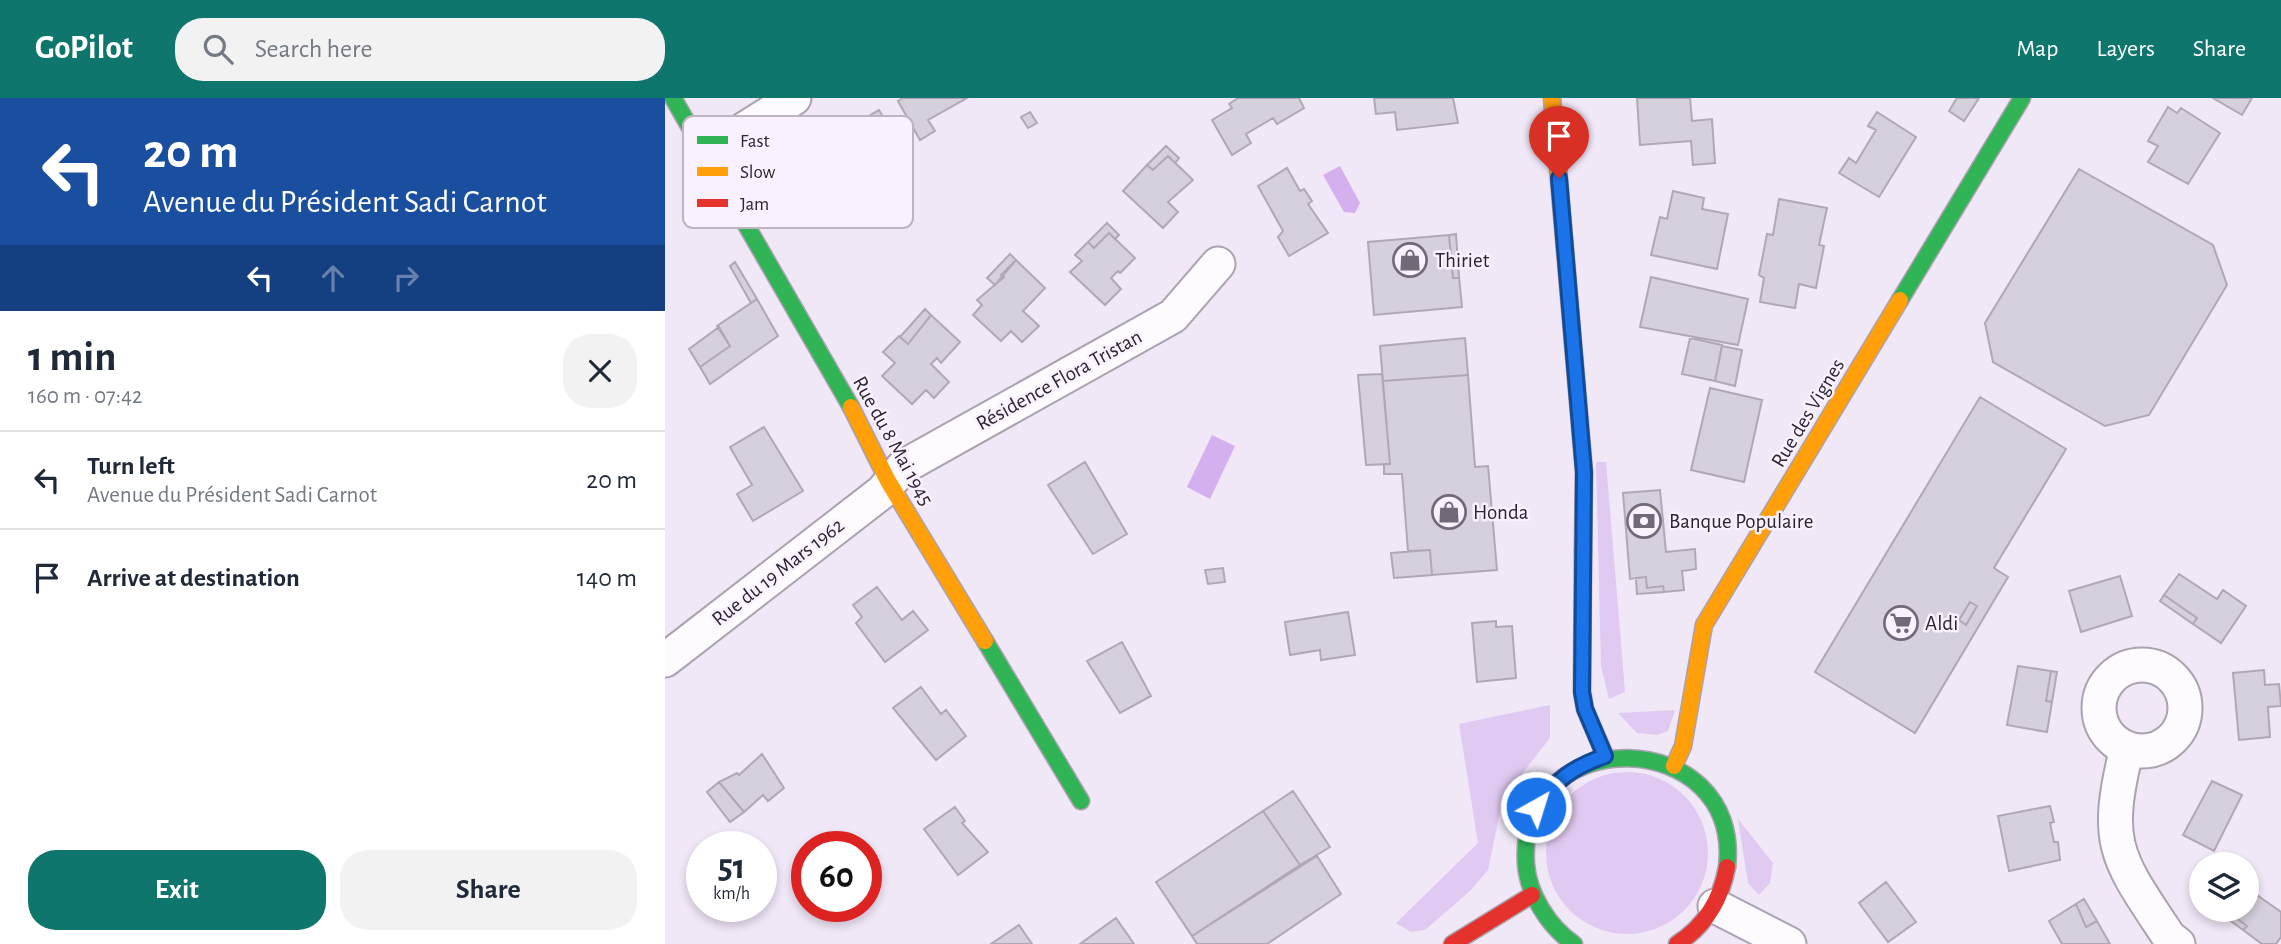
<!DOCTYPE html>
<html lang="en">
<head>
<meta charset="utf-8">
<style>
	body { margin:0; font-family:"Alegreya Sans",sans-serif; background:#f2f2f3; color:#1f2937; height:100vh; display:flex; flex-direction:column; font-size:26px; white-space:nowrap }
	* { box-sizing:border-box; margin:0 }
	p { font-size:23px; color:#747a83 }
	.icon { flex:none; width:38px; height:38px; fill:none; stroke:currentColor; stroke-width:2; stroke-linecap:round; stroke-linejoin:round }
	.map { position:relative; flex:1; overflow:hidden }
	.side { display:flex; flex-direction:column; background:#fff; width:665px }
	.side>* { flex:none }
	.top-card { background:#1a4fa0; color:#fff; overflow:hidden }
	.controls { position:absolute; left:1524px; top:754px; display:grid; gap:14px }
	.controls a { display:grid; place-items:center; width:70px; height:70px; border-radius:50%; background:#fff; box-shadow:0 4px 10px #0003; font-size:35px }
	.speed { position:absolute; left:21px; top:733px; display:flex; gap:14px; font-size:35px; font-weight:700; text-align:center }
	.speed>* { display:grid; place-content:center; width:91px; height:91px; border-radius:50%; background:#fff; box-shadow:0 4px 10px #0003; line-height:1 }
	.speed small { font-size:18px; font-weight:400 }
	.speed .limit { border:10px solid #d22; background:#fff; color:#111 }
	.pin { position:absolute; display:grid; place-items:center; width:60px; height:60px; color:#fff; margin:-72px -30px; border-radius:50% 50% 50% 0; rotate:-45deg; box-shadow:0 0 7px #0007 }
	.pin .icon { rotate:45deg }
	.me { position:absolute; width:77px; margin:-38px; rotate:39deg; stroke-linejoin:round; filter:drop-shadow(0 0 5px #0008) }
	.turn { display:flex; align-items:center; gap:24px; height:147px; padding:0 28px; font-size:32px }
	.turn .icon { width:91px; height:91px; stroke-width:2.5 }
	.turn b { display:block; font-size:49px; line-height:60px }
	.lanes { display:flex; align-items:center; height:66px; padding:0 28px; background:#0003; justify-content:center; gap:35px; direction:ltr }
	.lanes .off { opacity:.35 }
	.round { display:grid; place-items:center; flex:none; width:74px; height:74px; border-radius:28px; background:#f2f2f3 }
	.head { display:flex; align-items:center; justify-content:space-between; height:119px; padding:0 28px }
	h1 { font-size:42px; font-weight:700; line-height:52px }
	.cta { display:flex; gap:14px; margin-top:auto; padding:14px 28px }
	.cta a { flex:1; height:80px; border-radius:28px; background:#0f766e; color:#fff; font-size:28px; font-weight:700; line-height:80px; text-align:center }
	.cta a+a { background:#f2f2f3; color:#1f2937 }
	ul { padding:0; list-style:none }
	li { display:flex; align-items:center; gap:21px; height:98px; padding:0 28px; border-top:2px solid #e0e1e3 }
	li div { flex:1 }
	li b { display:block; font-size:26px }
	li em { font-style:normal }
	header { display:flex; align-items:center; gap:42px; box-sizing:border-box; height:98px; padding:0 35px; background:#0f766e; color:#fff }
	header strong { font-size:33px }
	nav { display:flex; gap:38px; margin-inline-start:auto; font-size:24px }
	.search { width:490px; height:63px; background:#f2f2f3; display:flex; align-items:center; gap:18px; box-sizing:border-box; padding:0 24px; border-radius:28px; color:#747a83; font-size:26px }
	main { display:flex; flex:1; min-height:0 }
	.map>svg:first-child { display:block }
	.green { fill:#e1caf2 }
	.water { fill:#d5b0ef }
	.building { fill:#d6cfdc; stroke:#b0a8b5; stroke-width:2 }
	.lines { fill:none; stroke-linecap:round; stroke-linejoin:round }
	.street-casing { stroke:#aaa2af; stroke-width:37 }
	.fast-casing { stroke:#aaa2af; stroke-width:19 }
	.slow-casing { stroke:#aaa2af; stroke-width:19 }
	.jam-casing { stroke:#aaa2af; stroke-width:19 }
	.street { stroke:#fdfbfe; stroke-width:33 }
	.fast { stroke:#30b455; stroke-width:16 }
	.slow { stroke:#ff9f0a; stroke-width:16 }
	.jam { stroke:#e5322d; stroke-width:16 }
	.route-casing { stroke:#114b97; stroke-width:18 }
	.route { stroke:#1a73e8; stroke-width:12 }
	.labels { text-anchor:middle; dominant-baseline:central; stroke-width:5; stroke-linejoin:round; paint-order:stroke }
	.poi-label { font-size:21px; fill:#2c2530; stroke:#f9f2fe; text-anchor:start }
	.street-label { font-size:21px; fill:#2c2530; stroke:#f9f2fe }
	.key { fill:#f9f2fe; stroke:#bcb4c0; stroke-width:2 }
	.key-label { font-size:19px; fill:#2c2530 }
</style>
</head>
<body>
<header>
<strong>GoPilot</strong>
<div class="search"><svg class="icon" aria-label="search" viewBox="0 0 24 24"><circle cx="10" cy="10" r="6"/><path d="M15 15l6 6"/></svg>Search here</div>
<nav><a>Map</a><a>Layers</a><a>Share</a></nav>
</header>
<main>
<section class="side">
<div class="top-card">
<div class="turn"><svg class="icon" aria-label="left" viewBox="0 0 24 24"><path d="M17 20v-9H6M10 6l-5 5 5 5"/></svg><div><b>20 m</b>Avenue du Président Sadi Carnot</div></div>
<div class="lanes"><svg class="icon" aria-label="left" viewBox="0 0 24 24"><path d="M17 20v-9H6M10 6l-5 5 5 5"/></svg><svg class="icon off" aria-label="ahead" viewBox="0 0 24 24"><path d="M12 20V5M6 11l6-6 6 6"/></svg><svg class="icon off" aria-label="right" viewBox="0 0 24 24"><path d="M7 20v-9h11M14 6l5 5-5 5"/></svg></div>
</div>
<div class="head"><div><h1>1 min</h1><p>160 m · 07:42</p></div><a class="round"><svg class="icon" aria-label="close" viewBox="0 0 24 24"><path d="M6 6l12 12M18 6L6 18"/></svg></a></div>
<ul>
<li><svg class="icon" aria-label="left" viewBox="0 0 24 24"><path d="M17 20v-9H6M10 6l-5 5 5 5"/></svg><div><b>Turn left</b><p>Avenue du Président Sadi Carnot</p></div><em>20 m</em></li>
<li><svg class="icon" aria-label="arrive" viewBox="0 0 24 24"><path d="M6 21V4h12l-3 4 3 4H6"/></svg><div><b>Arrive at destination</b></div><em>140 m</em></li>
</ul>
<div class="cta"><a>Exit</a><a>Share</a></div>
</section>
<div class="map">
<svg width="1616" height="846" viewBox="0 0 1616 846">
	<rect width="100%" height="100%" fill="#f0e7f7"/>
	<path class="green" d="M931 364H941L960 594 944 601 936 568Z
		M885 607V640L838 700 823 772 805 793 760 832 746 834 731 825 813 745 794 626Z
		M1010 612 1003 633 992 637 972 635 953 615Z
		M881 755a81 81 0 1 1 162 0a81 81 0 1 1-162 0Z
		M1073 721 1108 765 1105 785 1094 797 1083 785Z"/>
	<path class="water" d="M675 68 695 105 690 115 679 114 658 77Z
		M547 337 570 348 545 401 522 389Z"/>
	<path class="building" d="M238 0H302L263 22 270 33 255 42 233 3Z
		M573 0H634L639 10 612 26 608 20 581 36 586 45 567 57 547 22 567 10 564 6Z
		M709 0H788L793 25 732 32 730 14 711 16Z
		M972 0H1025L1027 23 1047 21 1050 65 1028 67 1026 43 975 47Z
		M1292 0H1314L1299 23 1284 13Z
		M1548 0H1587L1577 17Z
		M1503 9 1512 15 1516 10 1555 35 1523 86 1483 64 1493 48 1483 43Z
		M214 12 235 47 197 70 176 35Z
		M365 14 372 25 363 30 356 19Z
		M1212 14 1251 39 1214 99 1174 75 1184 60 1191 65 1211 32 1203 28Z
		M501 48 514 60 510 65 503 58 488 72 482 67Z
		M503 58 528 82 503 104 513 114 498 130 458 93 482 67 488 72Z
		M622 70 635 93 639 91 647 103 643 106 663 135 624 158 613 139 618 133 593 88Z
		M1414 71 1548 147 1562 187 1484 317 1440 328 1328 264 1320 225Z
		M1008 93 1039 100 1037 111 1063 116 1052 171 986 157 995 119 1002 121Z
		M1114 101 1162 110 1154 147 1159 148 1151 190 1134 186 1130 210 1095 204 1099 180 1094 177 1102 136 1108 137Z
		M442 125 454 137 450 141 444 135 429 150 423 144Z
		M444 135 470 160 455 175 453 173 446 180 456 191 440 207 405 174 417 163 410 157 423 144 429 150Z
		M791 136 794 179 788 180 784 137Z
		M784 137 788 180 794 179 797 209 709 217 703 144Z
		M345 156 351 162 330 187 322 180Z
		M351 162 380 190 358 213 374 228 357 244 346 233 336 243 308 217 317 207 312 202 339 179 336 177Z
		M70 164 92 201 86 205 65 168Z
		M986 179 1083 201 1073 247 975 229Z
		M92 201 113 238 45 286 35 269 65 248 52 228Z
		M260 211 266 217 243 246 235 239Z
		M266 217 295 244 276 265 272 260 266 266 284 284 269 300 261 292 247 306 217 278 230 265 218 254 234 238 243 246Z
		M54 229 65 248 35 269 24 251Z
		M800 240 803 277 718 283 715 248Z
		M1025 240 1057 247 1050 283 1017 276Z
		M1057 248 1077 252 1070 288 1050 283Z
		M717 276 725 366 701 367 693 277Z
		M803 277 810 369 823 368 832 472 767 477 765 452 743 453 737 376H719V366H725L718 283Z
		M1045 290 1097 302 1079 384 1026 372Z
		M1315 299 1401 351 1329 470 1343 479 1250 635 1150 574Z
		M99 329 138 393 88 423 72 396 87 387 65 349Z
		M420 364 462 436 428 456 383 387Z
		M995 392 1001 454 1030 451 1031 471 1017 473 1019 492 999 494 998 488 982 490 981 479 965 481 958 395Z
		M765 452 767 477 729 480 726 455Z
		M558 470 560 484 543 486 540 472Z
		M1514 476 1552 501 1558 492 1581 508 1556 545 1528 526 1532 520 1499 497Z
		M1455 478 1467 518 1416 534 1404 493Z
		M981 479 982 490 998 488 999 494 972 496 971 480Z
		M212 489 237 522 248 513 263 532 220 564 191 525 197 519 188 507Z
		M1499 497 1532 520 1528 526 1495 503Z
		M1305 504 1312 508 1301 527 1294 522Z
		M683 514 690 557 656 562 655 552 625 557 620 524Z
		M831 523V529L847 528 851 580 812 584 807 525Z
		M457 544 486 598 455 615 422 563Z
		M1353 568 1386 573 1381 603 1387 604 1382 634 1342 627Z
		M1599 572 1600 587 1614 586 1616 608 1603 609 1605 639 1574 642 1568 575Z
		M1386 573 1392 574 1387 604 1381 603Z
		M256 589 276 616 281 612 301 638 271 662 228 610Z
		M97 656 119 690 103 703 98 697 79 714 54 684 72 675 74 677Z
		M1547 683 1577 697 1549 753 1518 737Z
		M54 684 79 714 65 724 42 694Z
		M628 693 665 749 635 767 598 713Z
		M1385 708 1389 724 1385 725 1389 744H1393L1395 762 1344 773 1333 718Z
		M290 709 300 723 297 725 323 754 293 777 259 731Z
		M598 713 635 767 527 838 491 784Z
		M652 758 676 796 602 846H532L527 838Z
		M1221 784 1251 824 1223 844 1194 805Z
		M1582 790 1616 814V839L1611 846H1597L1578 832 1582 828 1562 813 1582 812Z
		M1419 801 1432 823 1421 829 1411 806Z
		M1411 806 1421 829 1432 823 1445 846H1397L1384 823Z
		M1562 813 1582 828 1578 832 1559 818Z
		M451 820 469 846H415Z
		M354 827 367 846H326Z"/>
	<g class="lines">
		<g class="street-casing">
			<path id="street" d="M40 56 129 0
				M0 562 217 394 238 369 508 218 553 166
				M1434 610a43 43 0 1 1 86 0a43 43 0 1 1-86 0Z
				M1462 650C1438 747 1451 759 1504 839L1513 846
				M1050 808 1124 846"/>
		</g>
		<g class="fast-casing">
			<path id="fast" d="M8 0 186 309
				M1235 202 1357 0
				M918 453 917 594 920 611 940 658
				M320 543 416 703
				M909 846C884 829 863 796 861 766 851 621 1078 628 1062 769"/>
		</g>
		<g class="slow-casing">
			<path id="slow" d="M887 0 919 374 918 453
				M186 309 223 383 320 543
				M1009 668 1018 648 1039 527 1235 202"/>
		</g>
		<g class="jam-casing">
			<path id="jam" d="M787 846 867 797
				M1012 846C1040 828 1056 802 1062 769"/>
		</g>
		<use href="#street" class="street"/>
		<use href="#fast" class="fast"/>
		<use href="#slow" class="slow"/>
		<use href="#jam" class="jam"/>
	</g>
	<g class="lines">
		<g class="route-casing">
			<path id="route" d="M871 709C893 681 906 670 940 658L920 611 917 594 919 374 894 80"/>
		</g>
		<use href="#route" class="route"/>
	</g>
	<defs>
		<g id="shop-ring" transform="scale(1.75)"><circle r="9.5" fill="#f9f2fe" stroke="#716976" stroke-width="1.5"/><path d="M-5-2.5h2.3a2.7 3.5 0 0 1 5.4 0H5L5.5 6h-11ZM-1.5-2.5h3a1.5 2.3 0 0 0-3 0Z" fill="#716976"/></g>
		<g id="bank-ring" transform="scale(1.75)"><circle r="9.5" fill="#f9f2fe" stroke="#716976" stroke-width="1.5"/><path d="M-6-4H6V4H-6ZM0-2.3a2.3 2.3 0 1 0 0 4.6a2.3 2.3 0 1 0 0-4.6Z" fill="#716976"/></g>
		<g id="supermarket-ring" transform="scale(1.75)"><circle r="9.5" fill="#f9f2fe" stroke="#716976" stroke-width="1.5"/><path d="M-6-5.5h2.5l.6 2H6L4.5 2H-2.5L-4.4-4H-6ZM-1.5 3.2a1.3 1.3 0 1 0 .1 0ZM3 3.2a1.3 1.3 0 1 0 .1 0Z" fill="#716976"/></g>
	</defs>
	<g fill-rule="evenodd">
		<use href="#shop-ring" x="745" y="162"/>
		<use href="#shop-ring" x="784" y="414"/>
		<use href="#bank-ring" x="979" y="423"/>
		<use href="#supermarket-ring" x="1236" y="525"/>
	</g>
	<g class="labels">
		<g class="poi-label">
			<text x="770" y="162">Thiriet</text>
			<text x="808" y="414">Honda</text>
			<text x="1004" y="423">Banque Populaire</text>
			<text x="1260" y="525">Aldi</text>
		</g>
		<g class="street-label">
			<text transform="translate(394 282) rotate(-29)">Résidence Flora Tristan</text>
			<text transform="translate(1143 315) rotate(-59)">Rue des Vignes</text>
			<text transform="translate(228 343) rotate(61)">Rue du 8 Mai 1945</text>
			<text transform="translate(113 474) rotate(-38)">Rue du 19 Mars 1962</text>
		</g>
	</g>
	<rect x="18" y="18" width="230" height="112" rx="10" class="key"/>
	<rect x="32" y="38" width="31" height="8" fill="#30b455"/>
	<rect x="32" y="69" width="31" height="9" fill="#ff9f0a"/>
	<rect x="32" y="101" width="31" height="8" fill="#e5322d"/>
	<g class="key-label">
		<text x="75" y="49">Fast</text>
		<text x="75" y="80">Slow</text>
		<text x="75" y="112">Jam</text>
	</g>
</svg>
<div class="controls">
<a><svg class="icon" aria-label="layers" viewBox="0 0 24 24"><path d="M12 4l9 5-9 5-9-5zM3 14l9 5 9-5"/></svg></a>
</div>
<div class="speed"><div>51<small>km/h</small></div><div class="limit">60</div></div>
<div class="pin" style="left:894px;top:80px;background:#d93025"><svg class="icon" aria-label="arrive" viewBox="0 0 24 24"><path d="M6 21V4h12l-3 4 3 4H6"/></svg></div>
<svg class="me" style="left:871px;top:709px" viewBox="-20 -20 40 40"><circle r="17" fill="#1a73e8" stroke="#fff" stroke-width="3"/><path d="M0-11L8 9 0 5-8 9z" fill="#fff"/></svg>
</div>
</main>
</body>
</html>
